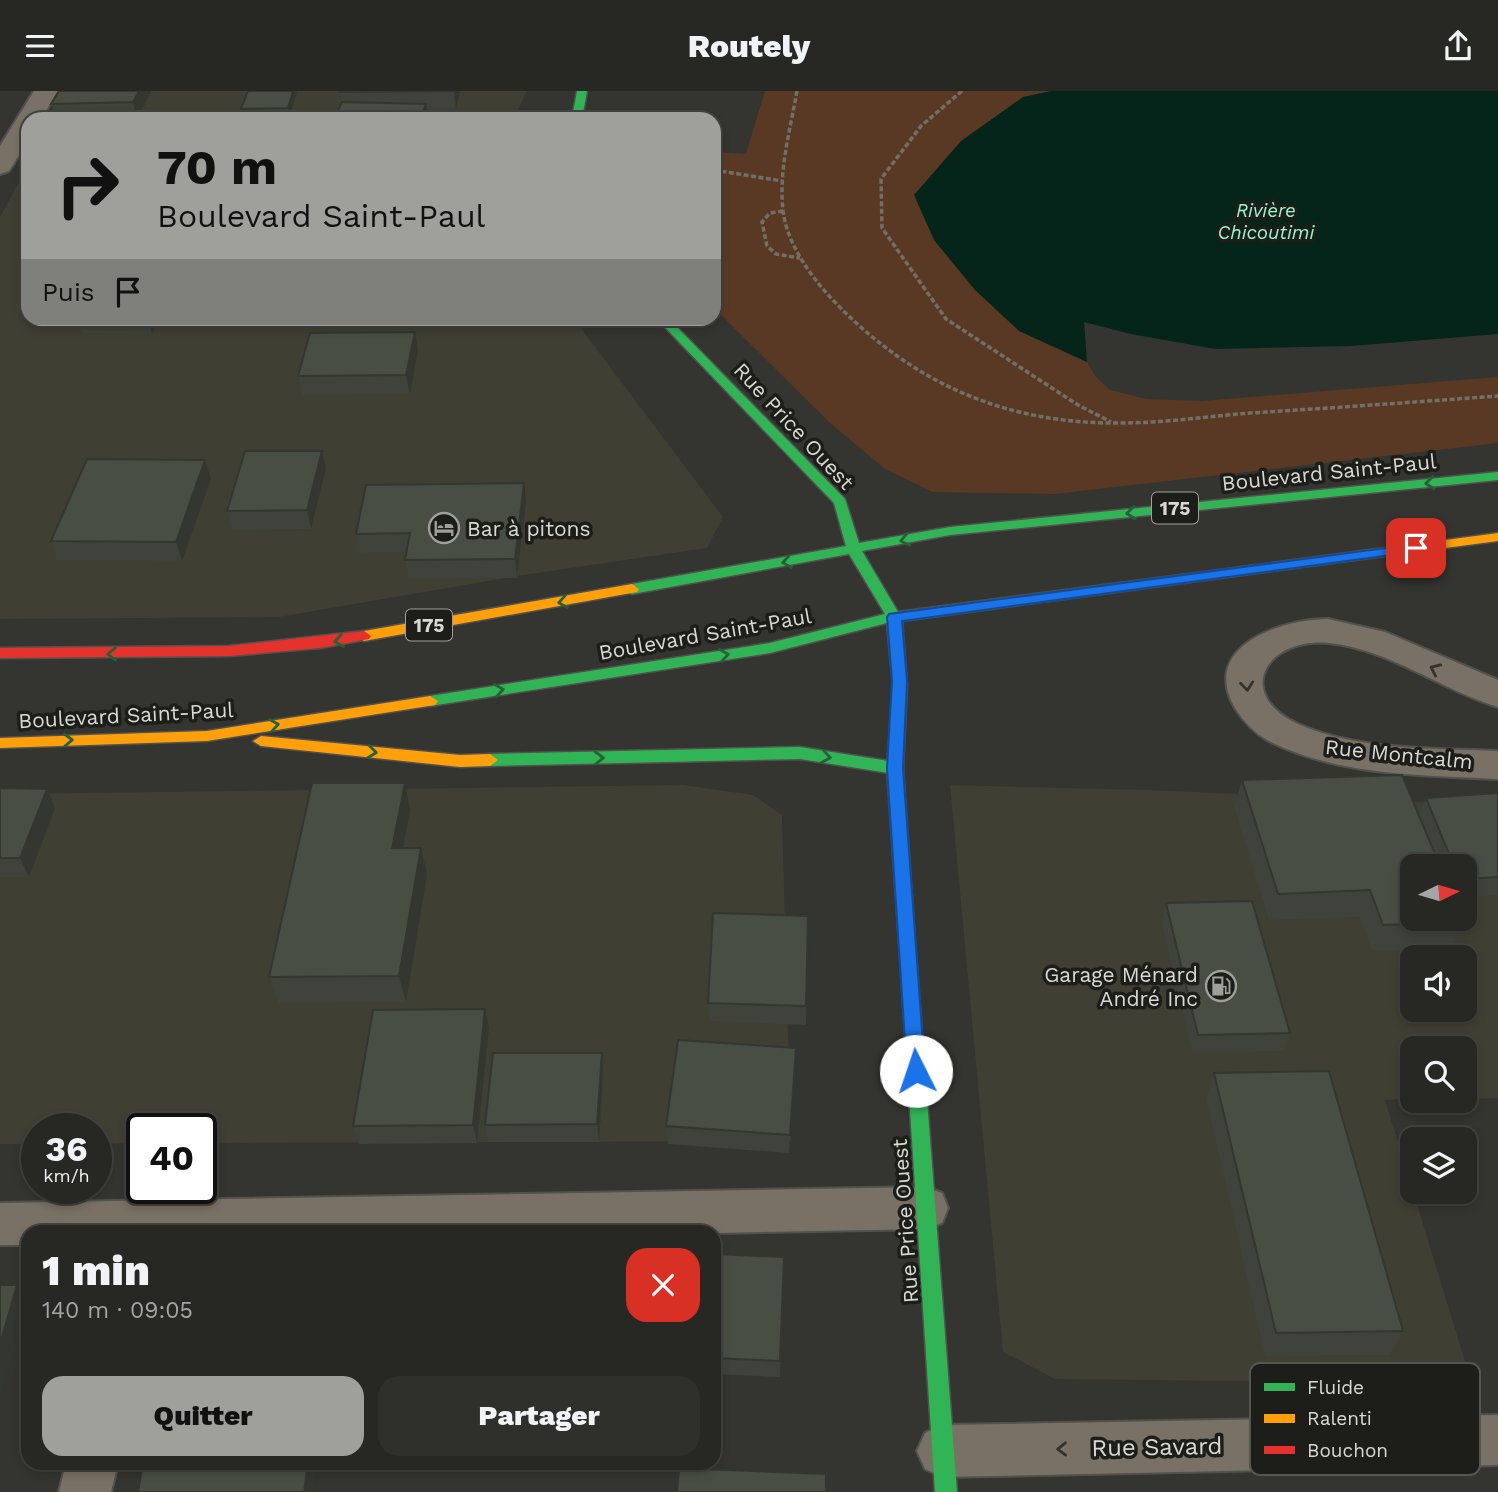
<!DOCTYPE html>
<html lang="fr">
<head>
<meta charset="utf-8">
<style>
	body { margin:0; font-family:"Work Sans",sans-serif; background:#2f2f2c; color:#f1f3f6; height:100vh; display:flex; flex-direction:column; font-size:26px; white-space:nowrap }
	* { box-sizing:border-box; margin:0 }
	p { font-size:23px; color:#a4a5a6 }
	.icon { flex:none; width:38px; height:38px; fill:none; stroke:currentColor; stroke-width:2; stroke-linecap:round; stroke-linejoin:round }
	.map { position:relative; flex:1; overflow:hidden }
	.drawer { position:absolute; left:21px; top:1134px; width:700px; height:245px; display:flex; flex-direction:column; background:#272724; border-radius:21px; box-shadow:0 4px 10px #0003,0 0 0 2px #434441 }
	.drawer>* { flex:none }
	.hud { position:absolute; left:21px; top:21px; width:700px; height:214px; border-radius:21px; box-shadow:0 4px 10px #0003,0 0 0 2px #434441; background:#9f9f9b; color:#111; overflow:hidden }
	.needle { width:46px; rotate:85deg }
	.controls { position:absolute; left:1400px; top:763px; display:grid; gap:14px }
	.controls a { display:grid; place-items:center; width:77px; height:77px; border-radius:14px; background:#272724; box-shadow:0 4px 10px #0003,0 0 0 2px #434441; font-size:35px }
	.speed { position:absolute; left:21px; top:1022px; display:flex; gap:14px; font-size:35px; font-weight:700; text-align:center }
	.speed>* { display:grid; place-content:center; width:91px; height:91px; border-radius:50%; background:#272724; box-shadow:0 4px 10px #0003,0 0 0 2px #434441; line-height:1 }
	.speed small { font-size:18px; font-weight:400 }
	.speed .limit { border:4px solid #111; border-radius:10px; background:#fff; color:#111 }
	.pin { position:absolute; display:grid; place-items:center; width:60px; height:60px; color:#fff; margin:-30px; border-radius:14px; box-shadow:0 4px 10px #0006 }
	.me { position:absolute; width:77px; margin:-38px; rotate:356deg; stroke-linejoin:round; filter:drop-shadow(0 0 5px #0008) }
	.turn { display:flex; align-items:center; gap:24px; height:147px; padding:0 21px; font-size:32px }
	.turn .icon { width:91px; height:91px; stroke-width:2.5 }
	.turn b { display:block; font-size:49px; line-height:60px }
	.then { display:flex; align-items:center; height:66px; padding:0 21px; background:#0003; gap:14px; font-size:26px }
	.round { display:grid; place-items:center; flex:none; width:74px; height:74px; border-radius:21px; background:#2f2f2c }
	.headline { display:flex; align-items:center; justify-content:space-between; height:119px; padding:0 21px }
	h1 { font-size:42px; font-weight:800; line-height:52px }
	.action { display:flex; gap:14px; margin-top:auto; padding:14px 21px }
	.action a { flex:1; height:80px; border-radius:21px; background:#9f9f9b; color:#111; font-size:28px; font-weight:800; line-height:80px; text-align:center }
	.action a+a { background:#2f2f2c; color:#f1f3f6 }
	header { display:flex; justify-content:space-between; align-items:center; height:91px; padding:0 21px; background:#272724; font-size:32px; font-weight:800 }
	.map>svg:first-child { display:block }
	.built { fill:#3f3f33; fill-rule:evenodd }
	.green { fill:#5a3924 }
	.water { fill:#06251a }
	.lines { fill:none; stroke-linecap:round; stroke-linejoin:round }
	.street-casing { stroke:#51514e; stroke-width:4 }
	.fast-casing { stroke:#51514e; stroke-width:3 }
	.slow-casing { stroke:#51514e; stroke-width:3 }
	.jam-casing { stroke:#51514e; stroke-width:3 }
	.path { stroke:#736f66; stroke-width:3.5; stroke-dasharray:5 2.5; stroke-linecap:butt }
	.street { fill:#797165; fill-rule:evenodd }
	.fast { fill:#30b455; fill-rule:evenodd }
	.slow { fill:#ff9f0a; fill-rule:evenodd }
	.jam { fill:#e5322d; fill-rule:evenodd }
	.wall { fill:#3f433b }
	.shaded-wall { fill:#333730 }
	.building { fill:#494e45; stroke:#333730; stroke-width:2 }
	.oneway { stroke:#266135 }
	.oneway2 { stroke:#34322d }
	.route { fill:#1a73e8; stroke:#114b97; stroke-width:2 }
	.labels { text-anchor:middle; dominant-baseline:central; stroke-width:7; stroke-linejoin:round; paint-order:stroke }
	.far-water-label { font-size:19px; font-style:italic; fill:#97f6cf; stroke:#1d1d1a }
	.shield { fill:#1d1d1a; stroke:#a0a19c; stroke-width:2 }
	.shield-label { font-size:19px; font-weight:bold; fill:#d8d9d4 }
	.street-label { font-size:21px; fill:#d8d9d4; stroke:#1d1d1a }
	.poi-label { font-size:21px; fill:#d8d9d4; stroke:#1d1d1a; text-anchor:start }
	.near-street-label { font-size:24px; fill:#d8d9d4; stroke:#1d1d1a }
	.key { fill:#1d1d1a; stroke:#555552; stroke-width:2 }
	.key-label { font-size:19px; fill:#d8d9d4 }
</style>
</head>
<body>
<header><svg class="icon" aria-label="menu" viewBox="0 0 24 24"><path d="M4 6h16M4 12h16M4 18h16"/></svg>Routely<svg class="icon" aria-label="share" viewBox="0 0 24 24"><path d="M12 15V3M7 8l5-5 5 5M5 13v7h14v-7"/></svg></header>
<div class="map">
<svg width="1498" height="1401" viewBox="0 0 1498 1401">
	<rect width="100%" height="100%" fill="#343430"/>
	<path class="built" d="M67 0H527L513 28H52Z
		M28 74V228H574L723 426 707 457 517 485 279 526 0 528V126Z
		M684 694 753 704 782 724 791 1050 201 1052V1038H142V1052L96 1053V1038H37V1053H0V703Z
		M950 694 1149 699 1498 714V1007L1465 1008V957H1412V1008L1385 1009 1472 1293 1055 1288 1003 1261ZM1412 775H1465V828H1412ZM1412 866H1465V919H1412Z"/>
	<path class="green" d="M765 0H1051L1023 6 1019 240 1087 271 1095 285 1110 299 1146 308 1202 310 1498 286V352L1054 403 933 401 885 378 829 331 714 217V61L746 63Z"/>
	<path class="water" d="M1051 0H1498V243L1351 255 1215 258 1131 243 1084 231 1087 271 1019 240 975 199 934 149 914 104 961 50 1023 6Z"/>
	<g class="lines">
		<g class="street-casing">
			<path id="street" d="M34 0H58L41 28H28V50L9 80 0 83V55Z
				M1328 528 1385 541 1498 589V616C1441 599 1389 558 1329 552 1266 546 1233 603 1298 633 1360 660 1432 657 1498 660V688C1421 684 1339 685 1269 650 1254 642 1244 631 1235 617 1199 555 1282 528 1328 528Z
				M925 1096 942 1102 948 1117 942 1132 925 1138 714 1142 28 1141V1154H0V1112Z
				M1498 1324V1374L943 1386 925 1378 917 1360 925 1342 943 1334Z
				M66 1372H118L111 1401H59Z"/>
		</g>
		<g class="fast-casing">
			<path id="fast" d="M577 0H587L582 28H572Z
				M657 228H669L845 408 859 452 950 436 1498 381V389L950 444 862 460 898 521 1250 475 1257 479 1250 483 902 530 907 594 900 599 893 594 887 532 770 562 430 615 425 614 422 610 430 605 770 552 885 523 849 463 632 503 627 501 625 498 632 493 846 455 834 412Z
				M800 656 895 671 903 677 895 683 800 668 490 675 482 669 490 663Z
				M907 844 913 846 915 851 957 1401H935L899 851 901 846Z"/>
		</g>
		<g class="slow-casing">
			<path id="slow" d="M1498 442V450L1250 483 1243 479 1250 475Z
				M632 493 639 498 637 501 364 550 357 545 364 540Z
				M430 605 438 610 435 614 207 650 0 657V647L207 640Z
				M261 645 460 664 490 663 498 669 490 675 460 676 261 655 253 650Z"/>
		</g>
		<g class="jam-casing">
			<path id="jam" d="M364 540 371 545 369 548 320 557 229 565 0 567V557L229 555Z
				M900 589 907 594 903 677 915 851 913 856H901L899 851 887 677 893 594Z"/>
		</g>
		<path class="path" d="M797 0C790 40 777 85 784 126 792 166 825 203 854 230 927 297 1008 330 1107 332 1155 333 1203 326 1250 322 1333 317 1415 311 1498 305
			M962 0 921 35 881 88 882 137 946 228 1078 314 1111 331
			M714 79 782 90
			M783 120 770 122 762 131 767 155 776 163 800 167"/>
		<use href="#street" class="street"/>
		<use href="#fast" class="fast"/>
		<use href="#slow" class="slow"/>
		<use href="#jam" class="jam"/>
	</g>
	<path class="wall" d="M59 0H151L138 28H56L51 13Z
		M248 0H296L290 25 243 27 241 18Z
		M460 0 456 18H427L342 11 340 1Z
		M77 228H158L152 243 82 242Z
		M240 228H342L340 232 240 231Z
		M418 260 410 303 302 304 298 285Z
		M322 360 326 378 311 438 232 439 227 420Z
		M205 369 211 388 182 470 57 469 51 450Z
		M526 411 517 487 409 488 405 469 407 461 360 462 356 443Z
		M1242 689 1419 724 1426 707 1498 702V804L1465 806V775H1412L1463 831 1451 858 1372 860 1360 826 1269 829 1234 716Z
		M0 697 55 717 29 786H0Z
		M410 719 403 757 427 783 406 911 278 912 269 886Z
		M1166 812 1290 942 1283 960 1193 962 1161 830Z
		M808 825 806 934 709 930 708 912Z
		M485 918 489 936 477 1052 359 1053 353 1035Z
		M795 975 789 1062 668 1053 666 1035Z
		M603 980 599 1051H488L485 1034Z
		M1214 982 1403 1240 1390 1264 1265 1265 1206 1007Z
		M714 1163 784 1166 780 1286 714 1283Z"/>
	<path class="shaded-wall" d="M139 0H151L138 28 133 11Z
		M293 0 297 1 290 25 288 17Z
		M454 0H460L456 18 454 1Z
		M426 13 428 28H420Z
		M148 228H158L152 243Z
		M415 241 418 260 410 303 406 284Z
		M322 360 326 378 311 438 307 419Z
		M205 369 211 388 182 470 176 451Z
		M524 392 526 411 517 487 515 468Z
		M405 692 410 719 398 784 392 757Z
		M47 698 55 717 29 786 20 767Z
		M421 757 427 783 406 911 399 885Z
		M485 918 489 936 477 1052 473 1034Z
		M602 962 603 980 599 1051 597 1033Z
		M17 1194 28 1211 0 1308V1253Z
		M308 1372H316L313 1401H304Z"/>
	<path class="building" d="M59 0H139L133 11 51 13Z
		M248 0H293L288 17 241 18Z
		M340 0H454L340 1Z
		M342 11 426 13 420 28H334Z
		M415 241 406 284 298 285 310 242Z
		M245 360H322L307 419 227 420Z
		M87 368 205 369 176 451 51 450Z
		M524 392 515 468 405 469 410 442 356 443 366 394Z
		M1402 684 1440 775H1412V828H1462L1463 831 1383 834 1370 799 1278 803 1242 689Z
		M312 692H405L392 757H421L399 885 269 886Z
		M0 697 47 698 20 767H0Z
		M1498 702V786L1465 788V775H1454L1426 707Z
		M1252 810 1290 942 1198 944 1166 812Z
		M713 822 808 825 806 915 708 912Z
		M485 918 473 1034 353 1035 373 919Z
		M678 949 796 957 790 1044 666 1035Z
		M493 962H602L597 1033 485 1034Z
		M1329 980 1403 1240 1276 1242 1214 982Z
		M714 1163 784 1166 780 1270 714 1267Z
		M0 1194H17L0 1253Z
		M143 1372H308L304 1401H138Z
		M679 1377 826 1383V1401H677Z"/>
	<defs><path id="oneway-chevron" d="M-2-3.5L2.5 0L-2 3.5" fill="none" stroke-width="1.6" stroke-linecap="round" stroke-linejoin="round" transform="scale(1.75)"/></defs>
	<g class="oneway">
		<use href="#oneway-chevron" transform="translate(1430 392) rotate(174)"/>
		<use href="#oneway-chevron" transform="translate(1131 422) rotate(174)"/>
		<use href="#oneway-chevron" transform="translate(905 449) rotate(168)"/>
		<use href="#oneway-chevron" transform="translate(787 471) rotate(170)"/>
		<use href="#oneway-chevron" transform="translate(563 511) rotate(170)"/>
		<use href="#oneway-chevron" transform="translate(339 550) rotate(170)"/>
		<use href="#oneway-chevron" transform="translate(112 563) rotate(-180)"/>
		<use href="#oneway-chevron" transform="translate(724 564) rotate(-9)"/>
		<use href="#oneway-chevron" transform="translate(499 599) rotate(-9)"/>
		<use href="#oneway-chevron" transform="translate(274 634) rotate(-9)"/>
		<use href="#oneway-chevron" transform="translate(68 649) rotate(-2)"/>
		<use href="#oneway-chevron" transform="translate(372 661) rotate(6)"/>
		<use href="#oneway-chevron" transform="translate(826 666) rotate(9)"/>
		<use href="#oneway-chevron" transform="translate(599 667) rotate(-1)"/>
	</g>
	<g class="oneway2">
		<use href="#oneway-chevron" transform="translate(1435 578) rotate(-155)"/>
		<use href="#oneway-chevron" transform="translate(1247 595) rotate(84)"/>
		<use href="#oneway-chevron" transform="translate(1062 1358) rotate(179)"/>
	</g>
	<path class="route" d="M1416 453 1421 454V460L902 530 907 590 903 677 925 980 922 985 916 987 909 985 907 980 887 677 892 590 887 526 889 523Z"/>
	<defs>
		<g id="hotel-ring" transform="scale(1.575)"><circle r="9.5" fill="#1d1d1a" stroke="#9f9f9b" stroke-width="1.5"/><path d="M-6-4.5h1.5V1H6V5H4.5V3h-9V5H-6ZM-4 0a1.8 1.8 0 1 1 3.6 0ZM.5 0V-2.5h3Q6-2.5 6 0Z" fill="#9f9f9b"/></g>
		<g id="fuel-ring" transform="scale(1.575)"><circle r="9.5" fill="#1d1d1a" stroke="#9f9f9b" stroke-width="1.5"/><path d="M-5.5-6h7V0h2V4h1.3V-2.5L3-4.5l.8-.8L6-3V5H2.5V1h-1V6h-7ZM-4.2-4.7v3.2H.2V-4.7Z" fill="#9f9f9b"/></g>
	</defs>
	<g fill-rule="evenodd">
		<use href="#hotel-ring" x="444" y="437"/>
		<use href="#fuel-ring" x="1221" y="895"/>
	</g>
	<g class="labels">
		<g class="far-water-label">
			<text x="1266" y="119">Rivière<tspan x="1266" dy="22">Chicoutimi</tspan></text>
		</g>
		<g class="shield">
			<rect x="1152" y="401.5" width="46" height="31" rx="5"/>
			<rect x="406" y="518.5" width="46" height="31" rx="5"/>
		</g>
		<g class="shield-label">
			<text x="1175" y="417">175</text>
			<text x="429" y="534">175</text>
		</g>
		<g class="street-label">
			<text transform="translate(794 335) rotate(47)">Rue Price Ouest</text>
			<text transform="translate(1329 381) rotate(-6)">Boulevard Saint-Paul</text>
			<text transform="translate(705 543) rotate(-10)">Boulevard Saint-Paul</text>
			<text transform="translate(126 624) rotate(-3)">Boulevard Saint-Paul</text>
			<text transform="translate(1399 663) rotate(6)">Rue Montcalm</text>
			<text transform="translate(905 1130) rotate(-94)">Rue Price Ouest</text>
		</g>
		<g class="poi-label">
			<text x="467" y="437">Bar à pitons</text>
			<text x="1198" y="883" text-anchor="end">Garage Ménard<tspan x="1198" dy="24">André Inc</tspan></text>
		</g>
		<g class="near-street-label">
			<text transform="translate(1157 1356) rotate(-1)">Rue Savard</text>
		</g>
	</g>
	<rect x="1250" y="1272" width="230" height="112" rx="10" class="key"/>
	<rect x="1264" y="1292" width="31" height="8" fill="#30b455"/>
	<rect x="1264" y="1323" width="31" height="9" fill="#ff9f0a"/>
	<rect x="1264" y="1355" width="31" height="8" fill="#e5322d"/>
	<g class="key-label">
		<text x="1307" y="1303">Fluide</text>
		<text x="1307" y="1334">Ralenti</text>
		<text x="1307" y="1366">Bouchon</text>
	</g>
</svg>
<div class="controls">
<a><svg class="needle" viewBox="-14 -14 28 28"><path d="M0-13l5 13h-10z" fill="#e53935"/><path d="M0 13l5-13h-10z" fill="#a4a5a6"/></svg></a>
<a><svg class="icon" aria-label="sound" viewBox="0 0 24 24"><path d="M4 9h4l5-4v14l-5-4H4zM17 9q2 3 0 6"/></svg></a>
<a><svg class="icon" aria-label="search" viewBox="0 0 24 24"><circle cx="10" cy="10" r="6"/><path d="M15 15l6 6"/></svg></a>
<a><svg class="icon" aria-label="layers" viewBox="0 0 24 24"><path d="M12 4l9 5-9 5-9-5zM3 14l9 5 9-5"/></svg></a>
</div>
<div class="speed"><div>36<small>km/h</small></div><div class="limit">40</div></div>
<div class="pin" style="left:1416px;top:457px;background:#d93025"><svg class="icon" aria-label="arrive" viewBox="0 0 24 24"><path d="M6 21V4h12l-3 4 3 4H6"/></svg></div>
<svg class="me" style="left:916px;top:980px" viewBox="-20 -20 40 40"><circle r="19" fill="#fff"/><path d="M0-13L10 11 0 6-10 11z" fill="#1a73e8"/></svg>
<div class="hud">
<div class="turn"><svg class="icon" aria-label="right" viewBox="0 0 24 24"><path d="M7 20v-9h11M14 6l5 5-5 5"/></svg><div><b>70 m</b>Boulevard Saint-Paul</div></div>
<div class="then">Puis<svg class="icon" aria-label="arrive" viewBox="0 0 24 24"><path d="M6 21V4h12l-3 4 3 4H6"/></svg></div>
</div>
<section class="drawer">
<div class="headline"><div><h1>1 min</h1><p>140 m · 09:05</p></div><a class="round" style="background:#d93025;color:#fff"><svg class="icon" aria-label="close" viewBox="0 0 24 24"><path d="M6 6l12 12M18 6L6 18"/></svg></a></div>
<div class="action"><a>Quitter</a><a>Partager</a></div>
</section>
</div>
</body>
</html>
